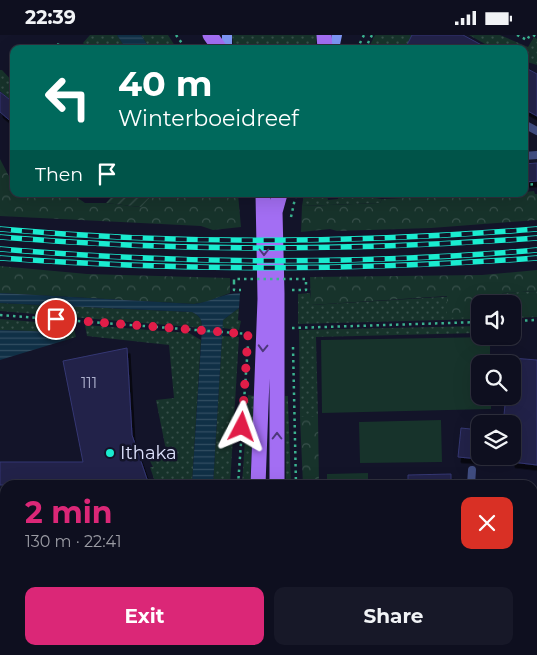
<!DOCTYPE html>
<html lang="en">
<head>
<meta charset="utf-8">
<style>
	body { margin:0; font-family:Montserrat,sans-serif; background:#171828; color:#f1f3f6; height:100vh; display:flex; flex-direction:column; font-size:19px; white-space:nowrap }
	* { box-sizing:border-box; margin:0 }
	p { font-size:16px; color:#9b9ca4 }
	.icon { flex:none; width:28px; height:28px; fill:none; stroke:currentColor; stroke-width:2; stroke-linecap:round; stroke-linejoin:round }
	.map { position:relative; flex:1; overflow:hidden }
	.side { position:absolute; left:0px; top:445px; width:538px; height:175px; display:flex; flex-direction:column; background:#0e0f1f; border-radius:15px 15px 0 0; box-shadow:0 5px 20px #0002,0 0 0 1px #2e2f3d }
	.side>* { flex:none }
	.hud { position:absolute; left:10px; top:10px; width:518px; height:152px; border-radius:10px; box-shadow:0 5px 20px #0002,0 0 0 1px #2e2f3d; background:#00695c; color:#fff; overflow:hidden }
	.buttons { position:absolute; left:471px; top:260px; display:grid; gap:10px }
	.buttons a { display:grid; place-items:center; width:50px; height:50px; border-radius:10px; background:#0e0f1f; box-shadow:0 5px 20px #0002,0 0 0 1px #2e2f3d; font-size:25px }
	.pin { position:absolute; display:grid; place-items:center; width:42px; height:42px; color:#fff; margin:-21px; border:2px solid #fff; border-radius:50%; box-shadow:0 1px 5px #0007 }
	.me { position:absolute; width:55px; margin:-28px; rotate:4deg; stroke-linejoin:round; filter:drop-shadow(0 0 4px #0008) }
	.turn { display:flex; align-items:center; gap:18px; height:105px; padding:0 25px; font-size:22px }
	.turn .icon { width:65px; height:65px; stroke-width:2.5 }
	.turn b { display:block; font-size:35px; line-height:42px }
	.then { display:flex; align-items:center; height:48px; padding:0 25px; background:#0003; gap:10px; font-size:19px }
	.round { display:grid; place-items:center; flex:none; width:52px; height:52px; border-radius:10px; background:#171828 }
	.overview { display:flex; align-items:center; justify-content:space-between; height:85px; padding:0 25px }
	h1 { font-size:30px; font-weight:700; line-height:38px; color:#db2777 }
	.button { display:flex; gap:10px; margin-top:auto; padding:10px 25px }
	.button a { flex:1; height:58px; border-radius:10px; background:#db2777; color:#fff; font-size:20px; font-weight:700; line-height:58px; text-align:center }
	.button a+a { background:#171828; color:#f1f3f6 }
	.status { display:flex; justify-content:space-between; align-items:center; height:35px; padding:0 25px; background:#0e0f1f; direction:ltr }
	.status svg { height:14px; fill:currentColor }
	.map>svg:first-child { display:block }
	.grass { fill:url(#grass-dots) }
	.forest { fill:url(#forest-crowns) }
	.garden { fill:url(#garden-furrows) }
	.pitch { fill:#17332b }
	.water { fill:url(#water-rules) }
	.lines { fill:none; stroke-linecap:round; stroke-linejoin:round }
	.canal { stroke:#103046; stroke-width:15 }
	.building { fill:#212249; stroke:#353773; filter:url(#shadow) }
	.path { stroke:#3bb390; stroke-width:2.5; stroke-dasharray:2.5 4; stroke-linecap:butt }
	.service { stroke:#424f84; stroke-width:8 }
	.secondary { stroke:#7d96f4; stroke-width:10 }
	.primary { stroke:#a36ef3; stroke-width:15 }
	.rail-casing { stroke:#1aecd0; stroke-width:5.5 }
	.rail { stroke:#131429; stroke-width:4; stroke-dasharray:11; stroke-linecap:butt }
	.path-bridge { stroke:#3bb390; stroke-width:2.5; stroke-dasharray:2.5 4; stroke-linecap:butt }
	.oneway { stroke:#4d387a }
	.route { stroke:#e11d48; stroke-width:9; stroke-dasharray:0 16.2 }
	.poi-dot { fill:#1aecd0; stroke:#131429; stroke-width:2 }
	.labels { text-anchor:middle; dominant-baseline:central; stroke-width:5; stroke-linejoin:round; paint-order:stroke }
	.number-label { font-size:15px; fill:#afb2cf }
	.poi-label { font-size:18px; fill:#dee2fc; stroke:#131429; text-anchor:start }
</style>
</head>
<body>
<div class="status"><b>22:39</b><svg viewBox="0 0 49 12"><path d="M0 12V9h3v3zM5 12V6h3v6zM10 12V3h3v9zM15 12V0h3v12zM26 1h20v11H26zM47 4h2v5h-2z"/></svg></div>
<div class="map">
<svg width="537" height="620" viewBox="0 0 537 620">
	<defs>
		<pattern id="grass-dots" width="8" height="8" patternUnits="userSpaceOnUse" patternTransform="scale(1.25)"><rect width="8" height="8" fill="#17332b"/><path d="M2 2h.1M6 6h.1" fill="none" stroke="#38504b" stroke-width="1.8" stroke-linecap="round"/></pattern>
		<pattern id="forest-crowns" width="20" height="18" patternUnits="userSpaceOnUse" patternTransform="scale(1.25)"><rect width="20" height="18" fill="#17332b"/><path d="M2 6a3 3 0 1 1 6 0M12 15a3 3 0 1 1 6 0" fill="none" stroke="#38504b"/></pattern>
		<pattern id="garden-furrows" width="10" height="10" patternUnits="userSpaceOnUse" patternTransform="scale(1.25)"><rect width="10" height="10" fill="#17332b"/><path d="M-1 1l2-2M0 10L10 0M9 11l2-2" fill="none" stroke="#38504b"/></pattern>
		<pattern id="water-rules" width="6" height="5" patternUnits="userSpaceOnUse" patternTransform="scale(1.25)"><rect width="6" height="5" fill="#103046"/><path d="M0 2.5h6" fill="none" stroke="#324e62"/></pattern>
		<filter id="shadow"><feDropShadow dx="3" dy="5.5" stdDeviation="0" flood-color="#0009"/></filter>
	</defs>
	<rect width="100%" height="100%" fill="#131429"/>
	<path class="grass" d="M90 0H117L126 14H81L84 9 83 8Z
		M141 0H168L177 14H150Z
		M232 0H317L315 14H234Z
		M375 0H412L405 14H368Z
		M469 0H500L528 12 534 2 537 4V30L524 26V14H494Z
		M0 35H2L14 48V68L0 56Z
		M304 159H336V162L334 160H327L328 165 338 164 339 159H350L382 164 380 168 302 171Z
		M537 256V282L513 283 512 269H480V284L298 289V259L310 258 312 270Z
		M0 268 192 277C200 281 202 284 202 293L0 276Z
		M239 273 238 285 241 286 239 295 222 293 223 285Z
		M0 284 73 290 76 302 66 305 64 299 59 297 0 295Z
		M85 290 189 298 201 305 192 450H156L150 432H153L149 424 167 420 156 365 174 363 169 310 87 301Z
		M480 291V298L316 302 318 382H300L299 295Z
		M222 301 239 302 230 450H213Z
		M248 360 254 361 250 450H242Z
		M285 361H288V367L291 450H286Z"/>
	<path class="forest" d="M0 124 14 151V159L19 160 78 163 85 168H106L140 172 153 159H238L241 192 213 195 201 191 0 181Z
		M534 156 535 159H537V185L431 193 337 196 330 194 301 197 302 171 380 168 382 164 488 159H524V157Z
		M0 231 87 239 230 243V258L206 267 194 269 0 258Z
		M537 235V256L502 258V269H480V282L447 283V261L311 270 310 242 482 240Z
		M300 382H318L319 450H303Z"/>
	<path class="garden" d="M114 159H153L141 172 106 168Z"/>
	<path class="pitch" d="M537 259V280L513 281 512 269H510L509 260Z
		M490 302V329H480V361H491V374L322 378 321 305Z
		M441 385 442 427 360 428 359 387Z
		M368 438V450H327V439Z"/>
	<path class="water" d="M117 0H141L150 14H126Z
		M0 258 194 269C211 267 223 258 240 258L239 273 223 285 213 450H192L202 293C202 284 200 281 192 277L0 268Z
		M0 295 59 297 64 299 66 305 0 325Z
		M347 615H428L427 620H351Z"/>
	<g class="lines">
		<path class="canal" d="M410 615 451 620"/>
	</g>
	<path class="building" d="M412 0H463L489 14H405Z
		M524 32 537 39V81L524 74Z
		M0 57 14 68V89L0 77Z
		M537 128V146L524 147V129Z
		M127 313 132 400 149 450H0V427H83L63 326Z
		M512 323 537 325V430L512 427V389H503L506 361H512Z
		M461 393 480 395V424L458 422Z
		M451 439V450H408V440Z"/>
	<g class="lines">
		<path class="path" d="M176 0 186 14
			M517 0 527 5 530 0
			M533 0 537 2
			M57 9 66 14
			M357 14 364 0
			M365 14 372 0
			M524 150 537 149
			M376 159 392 161 417 159
			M291 182 296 159
			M234 247V255H241
			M292 255H306V244
			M0 280 248 299
			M512 286 537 285
			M292 293 480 287
			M293 312 296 450
			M238 450 248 310
			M0 586H2
			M303 615V620
			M216 620 236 619
			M431 620V615"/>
		<path class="service" d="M524 89 537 96
			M524 121 537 120
			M471 450 472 435
			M65 615 92 617V620
			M102 615 105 620
			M463 620 464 615"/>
		<path class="secondary" d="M227 0V14
			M334 14 337 0"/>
		<path class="primary" d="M210 0 220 14
			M324 0 325 14
			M258 450 265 264 263 159
			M277 450V258L275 177 280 159
			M250 620V615
			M278 620V615"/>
		<g class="rail-casing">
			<path id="rail" d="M0 194C178 210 359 208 537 194
				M0 202C179 217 358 216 537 203
				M0 214C178 229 359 230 537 215
				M0 223C179 236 358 236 537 223"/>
		</g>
		<use href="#rail" class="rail"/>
		<path class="path-bridge" d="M234 247V244H306"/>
	</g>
	<defs><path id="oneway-chevron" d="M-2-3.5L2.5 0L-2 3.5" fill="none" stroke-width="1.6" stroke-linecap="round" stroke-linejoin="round" transform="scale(1.25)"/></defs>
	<g class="oneway">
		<use href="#oneway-chevron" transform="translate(264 217) rotate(90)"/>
		<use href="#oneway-chevron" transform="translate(263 313) rotate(92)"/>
		<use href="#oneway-chevron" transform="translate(277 401) rotate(-90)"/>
	</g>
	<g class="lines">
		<path class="route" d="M56 284 248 299 242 392"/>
	</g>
	<circle class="poi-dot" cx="110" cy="418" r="5"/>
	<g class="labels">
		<g class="number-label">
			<text x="89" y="347">111</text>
		</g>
		<g class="poi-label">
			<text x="120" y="418">Ithaka</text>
		</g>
	</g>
</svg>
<div class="buttons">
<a><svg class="icon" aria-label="sound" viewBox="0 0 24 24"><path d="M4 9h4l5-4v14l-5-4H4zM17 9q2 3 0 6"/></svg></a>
<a><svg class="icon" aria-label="search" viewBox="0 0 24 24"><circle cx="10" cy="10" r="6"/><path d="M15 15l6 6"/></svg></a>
<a><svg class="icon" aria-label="layers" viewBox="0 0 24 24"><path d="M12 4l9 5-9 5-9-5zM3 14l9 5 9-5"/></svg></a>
</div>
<div class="pin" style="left:56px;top:284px;background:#d93025"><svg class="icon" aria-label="arrive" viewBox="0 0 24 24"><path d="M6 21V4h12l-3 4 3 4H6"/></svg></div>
<svg class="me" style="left:242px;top:392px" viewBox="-20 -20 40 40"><path d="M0-17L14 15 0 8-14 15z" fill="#e11d48" stroke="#fff" stroke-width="4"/></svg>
<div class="hud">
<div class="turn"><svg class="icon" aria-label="left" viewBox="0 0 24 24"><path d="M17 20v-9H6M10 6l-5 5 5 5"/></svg><div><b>40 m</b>Winterboeidreef</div></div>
<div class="then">Then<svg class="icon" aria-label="arrive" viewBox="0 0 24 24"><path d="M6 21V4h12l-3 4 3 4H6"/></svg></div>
</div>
<section class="side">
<div class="overview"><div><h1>2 min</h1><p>130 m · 22:41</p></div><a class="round" style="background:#d93025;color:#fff"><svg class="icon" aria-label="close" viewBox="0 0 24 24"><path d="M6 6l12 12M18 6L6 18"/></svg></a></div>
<div class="button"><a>Exit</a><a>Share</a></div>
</section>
</div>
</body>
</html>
